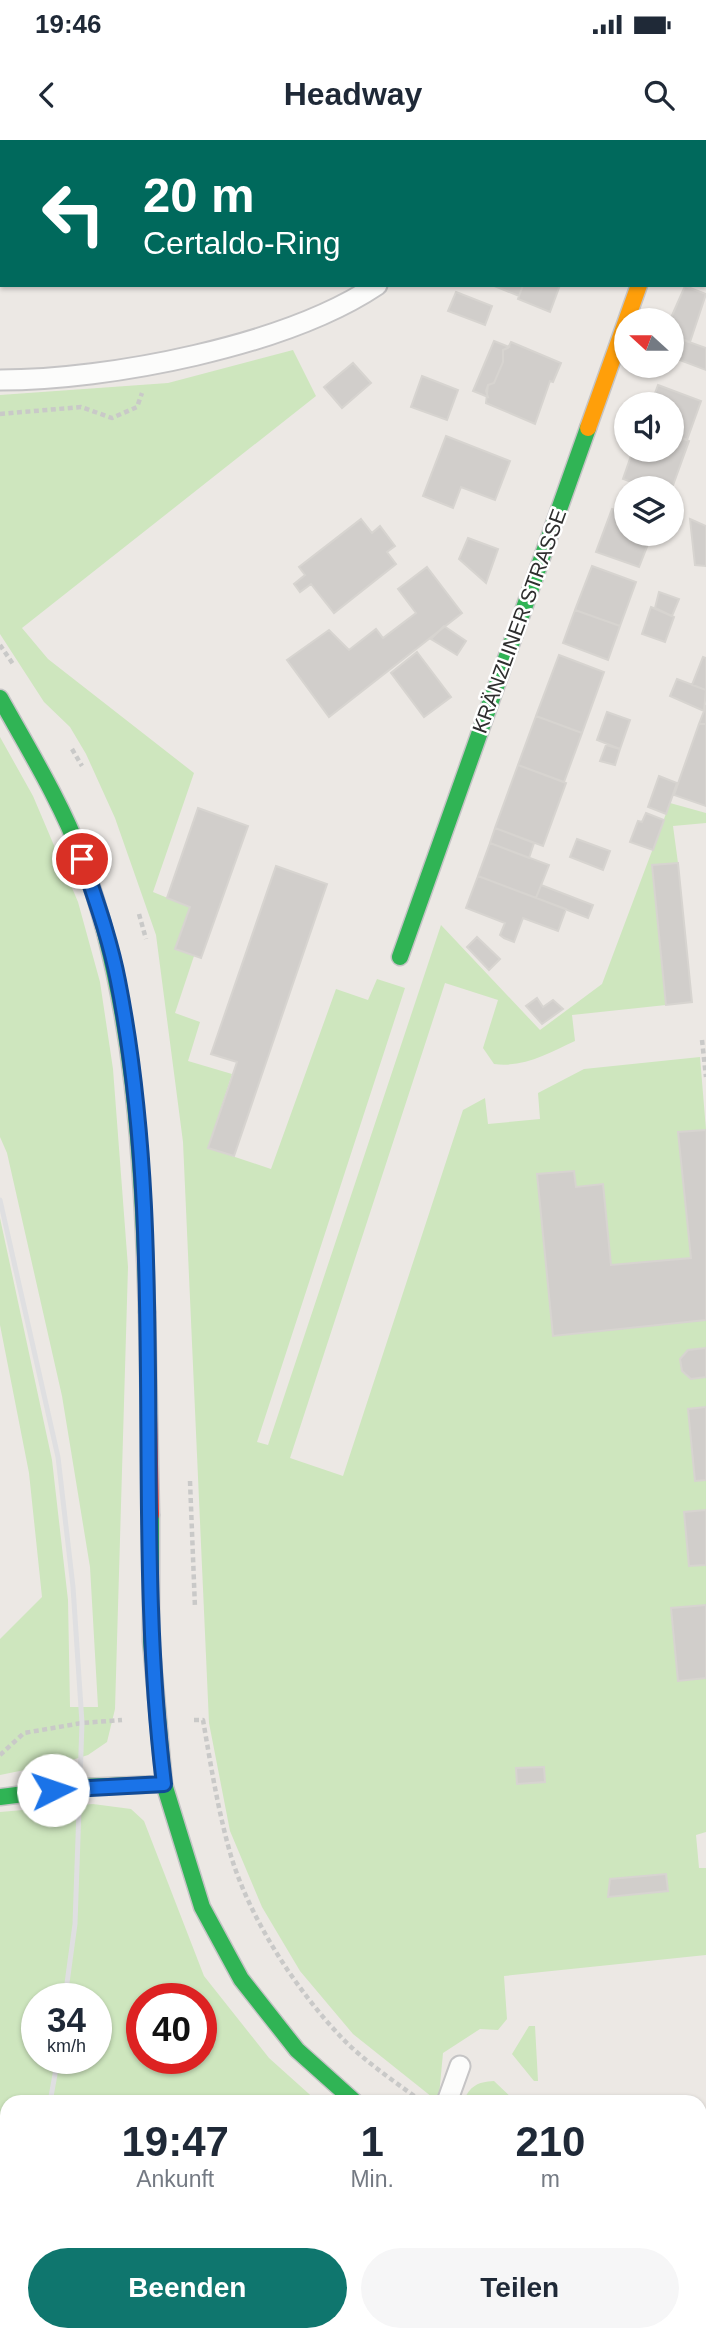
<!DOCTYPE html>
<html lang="de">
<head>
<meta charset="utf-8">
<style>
	body { margin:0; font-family:Helvetica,sans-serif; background:#f6f6f7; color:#1f2937; height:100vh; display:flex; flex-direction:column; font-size:26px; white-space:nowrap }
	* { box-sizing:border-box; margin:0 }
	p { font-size:23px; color:#747a83 }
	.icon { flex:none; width:38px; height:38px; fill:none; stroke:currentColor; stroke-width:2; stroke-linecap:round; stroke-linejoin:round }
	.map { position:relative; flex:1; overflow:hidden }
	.drawer { position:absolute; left:0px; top:1955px; width:707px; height:247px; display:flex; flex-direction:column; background:#fff; border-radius:21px 21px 0 0; box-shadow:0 2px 5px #0004 }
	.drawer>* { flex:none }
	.hud { position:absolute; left:0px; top:0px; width:707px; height:147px; box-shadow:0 2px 5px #0004; background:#00695c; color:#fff; overflow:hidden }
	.needle { width:46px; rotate:291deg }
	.fabs { position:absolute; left:614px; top:168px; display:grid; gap:14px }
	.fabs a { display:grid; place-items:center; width:70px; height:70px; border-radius:50%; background:#fff; box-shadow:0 2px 5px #0004; font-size:35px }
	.speed { position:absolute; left:21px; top:1843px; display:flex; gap:14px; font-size:35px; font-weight:700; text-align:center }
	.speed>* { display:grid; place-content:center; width:91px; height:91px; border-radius:50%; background:#fff; box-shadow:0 2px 5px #0004; line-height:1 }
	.speed small { font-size:18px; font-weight:400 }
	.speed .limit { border:10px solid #d22; background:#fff; color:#111 }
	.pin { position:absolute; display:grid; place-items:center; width:60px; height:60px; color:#fff; margin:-30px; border:4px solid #fff; border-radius:50%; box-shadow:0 2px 7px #0007 }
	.me { position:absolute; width:77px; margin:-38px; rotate:86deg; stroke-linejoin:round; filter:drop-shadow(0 0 5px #0008) }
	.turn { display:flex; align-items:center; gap:24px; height:147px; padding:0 28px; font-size:32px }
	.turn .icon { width:91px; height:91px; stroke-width:2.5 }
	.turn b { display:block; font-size:49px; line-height:60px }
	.eta { display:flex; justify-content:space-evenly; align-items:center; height:119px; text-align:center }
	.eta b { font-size:42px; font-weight:700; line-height:49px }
	.cta { display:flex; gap:14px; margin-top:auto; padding:14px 28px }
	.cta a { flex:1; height:80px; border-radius:42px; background:#0f766e; color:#fff; font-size:28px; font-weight:700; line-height:80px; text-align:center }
	.cta a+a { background:#f6f6f7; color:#1f2937 }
	.status { display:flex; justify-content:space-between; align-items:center; height:49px; padding:0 35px; background:#fff; direction:ltr }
	.status svg { height:19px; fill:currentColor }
	header { display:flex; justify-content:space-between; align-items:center; height:91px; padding:0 28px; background:#fff; font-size:32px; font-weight:700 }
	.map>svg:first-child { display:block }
	.grass { fill:#cee6be; fill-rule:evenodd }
	.building { fill:#d1cecb; stroke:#d7d4d0; stroke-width:2 }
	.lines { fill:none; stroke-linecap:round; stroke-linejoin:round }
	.lane-casing { stroke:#c5c4c5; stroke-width:23 }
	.street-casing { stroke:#c5c4c5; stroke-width:40 }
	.fast-casing { stroke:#c5c4c5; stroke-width:19 }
	.slow-casing { stroke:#c5c4c5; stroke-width:19 }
	.jam-casing { stroke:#c5c4c5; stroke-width:19 }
	.path { stroke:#c9c9c8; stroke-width:4.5; stroke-dasharray:5 3.5; stroke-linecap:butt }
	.lane { stroke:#fcfcfb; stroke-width:19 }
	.street { stroke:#fcfcfb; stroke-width:37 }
	.fast { stroke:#30b455; stroke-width:16 }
	.slow { stroke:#ff9f0a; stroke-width:16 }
	.jam { stroke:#e5322d; stroke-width:16 }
	.rail { stroke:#dfdfe1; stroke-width:5 }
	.route-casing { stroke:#114b97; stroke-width:18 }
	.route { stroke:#1a73e8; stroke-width:12 }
	.labels { text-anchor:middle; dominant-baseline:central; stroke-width:5; stroke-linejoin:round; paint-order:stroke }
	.street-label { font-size:21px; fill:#2e2e2e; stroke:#fff }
</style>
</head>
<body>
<div class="status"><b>19:46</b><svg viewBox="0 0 49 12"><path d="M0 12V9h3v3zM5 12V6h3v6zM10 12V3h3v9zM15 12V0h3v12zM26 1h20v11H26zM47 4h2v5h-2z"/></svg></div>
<header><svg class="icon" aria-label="back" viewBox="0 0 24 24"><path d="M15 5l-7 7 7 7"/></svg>Headway<svg class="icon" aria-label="search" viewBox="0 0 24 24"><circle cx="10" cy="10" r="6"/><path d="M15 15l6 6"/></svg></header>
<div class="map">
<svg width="706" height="2201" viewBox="0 0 706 2201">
	<rect width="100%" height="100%" fill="#ece8e4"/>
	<path class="grass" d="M293 210 316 256 22 488 48 519 194 633 153 752 190 767 175 809 194 816 175 873 200 882 188 921 232 934 208 1008 271 1029 336 849 368 860 377 839 405 848 257 1302 268 1305 441 785 540 890 602 844 670 663 706 673V683L673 686 678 723 652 726 666 865 572 875 575 901C549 913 524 928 494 924L483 908 498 860 445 843 290 1318 343 1336 463 970 485 958 488 984 540 979 538 953 584 929 700 917 706 990 678 993 691 1118 611 1125 602 1044 576 1047 574 1031 538 1034 553 1196 706 1180V1208L688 1210 680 1220 682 1231 691 1239 706 1237V1267L688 1269 695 1340H706V1370L684 1373 689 1426 706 1425V1465L671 1469 678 1541 706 1538V1692L696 1695 699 1728H706V1815L504 1836 507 1879 498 1890 480 1889 443 1913 439 1956 432 1957 353 1894 300 1831 262 1767 230 1691 209 1583 183 1002 156 795 115 678 86 614 70 587 44 562 0 494V255L168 243Z
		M0 597 33 656 78 762 100 842 113 929 128 1127 115 1569 107 1602 88 1615 69 1621 0 1635V1499L42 1457 29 1333 0 1185V1078L52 1320 68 1460 70 1567H98L90 1427 62 1256 7 1013 0 997Z
		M93 1664 131 1669 144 1681 204 1836 269 1918 318 1962H7V2194L93 2195 91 2201H0V1672ZM37 1858H96V1918H37ZM142 1858H201V1918H142Z
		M529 1886H535L538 1941H534L512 1914Z
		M494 1941 516 1962H463C470 1946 477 1942 494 1941Z
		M706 1983V2019H700V1984Z"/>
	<path class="building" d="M351 0H430L431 2H353Z
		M2 12V48L0 45Z
		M492 145H523L519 156Z
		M523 145H560L550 172 518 159Z
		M685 146 706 154 690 202 672 196 670 180Z
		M456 152 492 166 485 185 448 171Z
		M672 196 706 208V230L672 217Z
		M494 201 509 207 503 210V222L494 243 488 245 486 251 488 257 473 251Z
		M511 202 561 223 553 242 550 241 535 284 486 263 488 245 494 243 503 222V210L508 208Z
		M353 223 371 243 342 268 324 247Z
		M422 236 458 250 447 280 411 267Z
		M658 245 701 261 687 300 672 294V264H651Z
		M672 294 689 301 672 348H648L623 339 633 310H672Z
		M446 296 510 321 495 360 461 347 453 368 423 356Z
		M612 369 626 374V394H652L639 427 596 412Z
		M361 379 372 393 380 386 395 406 387 412 396 424 334 473 311 444 300 452 294 444 305 435 299 427Z
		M690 379 706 386V426L695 425Z
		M468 398 498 409 486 443 459 419Z
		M592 426 636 442 620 486 575 470Z
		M427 427 462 473 329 577 287 520 329 490 349 510 376 489 383 498 416 473 398 449Z
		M659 452 679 459 672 476 655 468Z
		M651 467 674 477 665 502 642 494Z
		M575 470 620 486 608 520 563 503Z
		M444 486 466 501 457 515 431 499Z
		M417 512 451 557 424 577 391 533Z
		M559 515 604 532 582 593 536 576Z
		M703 517 706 518V550L692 545Z
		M677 539 706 550 704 571 670 556Z
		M706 565V584H699L704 571Z
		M607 572 630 580 620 609 597 600Z
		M536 576 582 593 564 642 518 625Z
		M699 584H706V666L674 655Z
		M606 605 620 609 615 625 600 621Z
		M518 625 566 643 543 706 495 688Z
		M659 636 677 643 666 674 648 667Z
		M198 668 248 686 201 818 175 809 190 767 167 758Z
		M646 673 664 680 653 710 630 702 638 681 642 682Z
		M495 688 534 703 529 718 490 703Z
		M577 699 610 711 603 730 570 717Z
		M490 703 549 725 536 758 478 736Z
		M678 723 692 862 666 865 652 725Z
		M276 726 327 744 234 1016 208 1008 237 922 211 914Z
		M478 736 566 769 558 791 523 778 514 802 504 798 500 795 505 783 466 768Z
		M541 745 593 765 588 778 536 758Z
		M477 797 500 819 489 830 467 807Z
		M537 858 543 867 553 860 563 869 542 884 526 866Z
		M706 990V1180L553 1196 537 1034 574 1031 576 1047 603 1044 611 1125 691 1118 678 992Z
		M706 1208V1237L691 1239 682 1231 680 1219 688 1210Z
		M706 1267V1340L695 1341 688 1269Z
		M706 1370V1425L689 1426 684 1372Z
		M706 1465V1538L678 1541 671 1468Z
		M544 1627 545 1642 517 1644 516 1628Z
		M666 1734 668 1751 608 1757 610 1739Z"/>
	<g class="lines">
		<g class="lane-casing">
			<path id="lane" d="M309 0 310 2
				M565 2 567 0
				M0 112 2 113
				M0 133 2 132
				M0 240C109 240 286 206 377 145
				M447 1962 460 1926"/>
		</g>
		<g class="street-casing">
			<path id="street" d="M690 2 691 0
				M453 2201 454 2194"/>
		</g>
		<g class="fast-casing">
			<path id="fast" d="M0 558C29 610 61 662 82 718 135 864 142 1019 147 1172
				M400 817 588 288
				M151 1375V1501L164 1644 202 1767 241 1839 297 1910 355 1962
				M0 1657 80 1647 164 1644
				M700 2066H706"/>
		</g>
		<g class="slow-casing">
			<path id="slow" d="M588 288 639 145"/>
		</g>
		<g class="jam-casing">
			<path id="jam" d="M147 1172 151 1375"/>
		</g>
		<path class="path" d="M0 274 81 267 112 278 137 267 142 253
			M0 505 13 524
			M72 609 82 626
			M139 774 146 799
			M702 900 706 937
			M190 1341 195 1468
			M194 1580H203C211 1626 218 1671 231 1716 250 1779 296 1850 342 1898 364 1921 394 1941 421 1961
			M0 1615 24 1593 82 1583 122 1580
			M700 2026 706 2025
			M700 2109H706"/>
		<use href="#lane" class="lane"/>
		<use href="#street" class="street"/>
		<use href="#fast" class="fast"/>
		<use href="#slow" class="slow"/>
		<use href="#jam" class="jam"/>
		<path class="rail" d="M0 1060 58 1317 73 1447 82 1583 75 1784 65 1858
			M50 1962 58 1918
			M0 2178 7 2154"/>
	</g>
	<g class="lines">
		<g class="route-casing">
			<path id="route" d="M53 1650 164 1644C131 1377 170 1105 118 841 110 799 95 758 82 719"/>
		</g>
		<use href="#route" class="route"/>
	</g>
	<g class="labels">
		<g class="street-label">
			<text transform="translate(519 481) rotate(-70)">KRÄNZLINER STRASSE</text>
		</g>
	</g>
</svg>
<div class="fabs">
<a><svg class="needle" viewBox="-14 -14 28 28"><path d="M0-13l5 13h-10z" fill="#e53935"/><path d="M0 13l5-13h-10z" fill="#747a83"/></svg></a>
<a><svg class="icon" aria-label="sound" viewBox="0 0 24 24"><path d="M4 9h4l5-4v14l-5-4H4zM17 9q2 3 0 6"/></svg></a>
<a><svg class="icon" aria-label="layers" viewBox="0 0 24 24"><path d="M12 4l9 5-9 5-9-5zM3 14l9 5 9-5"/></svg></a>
</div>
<div class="speed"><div>34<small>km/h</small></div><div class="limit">40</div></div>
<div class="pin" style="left:82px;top:719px;background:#d93025"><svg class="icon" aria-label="arrive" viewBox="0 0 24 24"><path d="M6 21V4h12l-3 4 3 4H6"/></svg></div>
<svg class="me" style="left:53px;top:1650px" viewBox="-20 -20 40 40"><circle r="19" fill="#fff"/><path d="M0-13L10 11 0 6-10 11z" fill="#1a73e8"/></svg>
<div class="hud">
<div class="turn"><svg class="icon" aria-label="left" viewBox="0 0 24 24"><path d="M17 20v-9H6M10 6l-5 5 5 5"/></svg><div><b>20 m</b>Certaldo-Ring</div></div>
</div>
<section class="drawer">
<div class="eta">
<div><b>19:47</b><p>Ankunft</p></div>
<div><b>1</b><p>Min.</p></div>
<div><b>210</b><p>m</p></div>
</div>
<div class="cta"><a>Beenden</a><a>Teilen</a></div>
</section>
</div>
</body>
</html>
